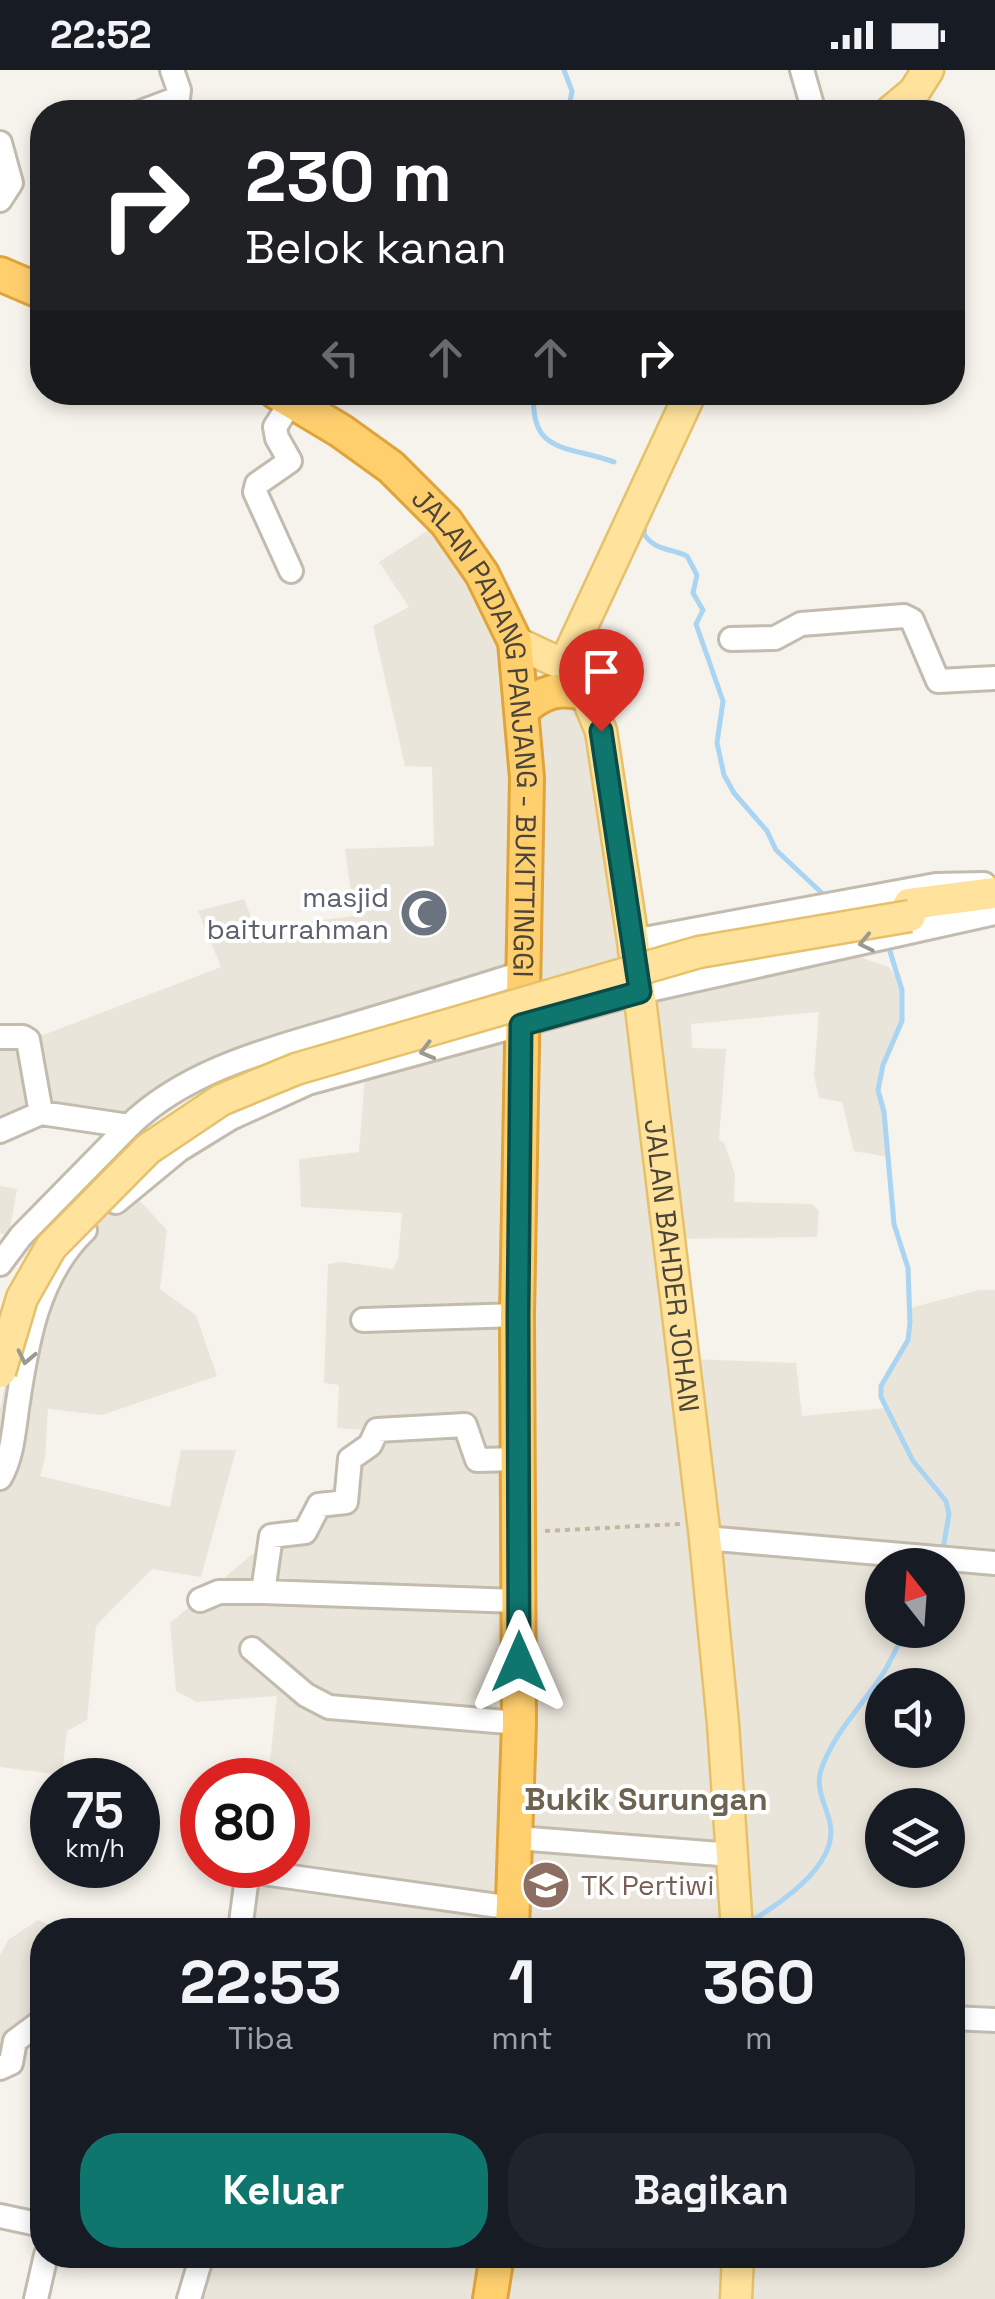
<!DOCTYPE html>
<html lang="id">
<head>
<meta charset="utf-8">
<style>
	body { margin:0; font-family:"Space Grotesk",sans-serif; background:#20242c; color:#f1f3f6; height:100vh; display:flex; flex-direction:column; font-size:38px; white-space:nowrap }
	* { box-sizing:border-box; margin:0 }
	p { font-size:32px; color:#9ea1a6 }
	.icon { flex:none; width:55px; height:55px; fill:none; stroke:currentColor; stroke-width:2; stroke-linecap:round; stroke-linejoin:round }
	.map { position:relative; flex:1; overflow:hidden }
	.details { position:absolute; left:30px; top:1848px; width:935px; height:350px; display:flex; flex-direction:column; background:#171b24; border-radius:40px; box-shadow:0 5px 15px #0003 }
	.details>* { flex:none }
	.guide { position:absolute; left:30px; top:30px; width:935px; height:305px; border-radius:40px; box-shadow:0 5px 15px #0003; background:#202124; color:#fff; overflow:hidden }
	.needle { width:65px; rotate:343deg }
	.fabs { position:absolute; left:865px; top:1478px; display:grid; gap:20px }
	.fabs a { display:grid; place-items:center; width:100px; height:100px; border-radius:50%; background:#171b24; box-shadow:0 5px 15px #0003; font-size:50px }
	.speed { position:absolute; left:30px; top:1688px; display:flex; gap:20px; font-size:50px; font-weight:700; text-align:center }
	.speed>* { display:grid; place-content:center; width:130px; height:130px; border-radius:50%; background:#171b24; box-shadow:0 5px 15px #0003; line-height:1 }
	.speed small { font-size:25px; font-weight:400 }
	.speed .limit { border:15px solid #d22; background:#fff; color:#111 }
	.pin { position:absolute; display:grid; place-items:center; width:85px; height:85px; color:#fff; margin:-102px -42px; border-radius:50% 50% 50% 0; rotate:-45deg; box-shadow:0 0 10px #0007 }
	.pin .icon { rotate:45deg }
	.me { position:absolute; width:110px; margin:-55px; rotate:0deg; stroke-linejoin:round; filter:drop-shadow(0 0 8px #0008) }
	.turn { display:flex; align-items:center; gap:35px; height:210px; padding:0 50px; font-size:45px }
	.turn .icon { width:130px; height:130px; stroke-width:2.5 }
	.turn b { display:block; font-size:70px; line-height:85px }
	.lanes { display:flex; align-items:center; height:95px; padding:0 50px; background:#0003; justify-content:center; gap:50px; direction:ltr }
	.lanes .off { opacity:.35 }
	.eta { display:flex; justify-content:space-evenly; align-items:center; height:170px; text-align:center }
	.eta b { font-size:60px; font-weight:600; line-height:70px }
	.cta { display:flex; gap:20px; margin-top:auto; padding:20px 50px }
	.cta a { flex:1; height:115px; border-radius:40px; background:#0f766e; color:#fff; font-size:40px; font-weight:600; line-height:115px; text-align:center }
	.cta a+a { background:#20242c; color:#f1f3f6 }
	.status { display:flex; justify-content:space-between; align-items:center; height:70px; padding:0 50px; background:#171b24; direction:ltr }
	.status svg { height:28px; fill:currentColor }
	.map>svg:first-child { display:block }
	.residential { fill:#eae5da; fill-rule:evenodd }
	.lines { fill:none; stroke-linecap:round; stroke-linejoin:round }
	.stream { stroke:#a9d4f2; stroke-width:5 }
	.minor-casing { stroke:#c2bbae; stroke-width:28 }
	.major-casing { stroke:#e6c16a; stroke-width:35 }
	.highway-casing { stroke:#e0a43c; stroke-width:38 }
	.path { stroke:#c4b79f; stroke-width:4; stroke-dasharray:5 5; stroke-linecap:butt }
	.minor { stroke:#fff; stroke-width:22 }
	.major { stroke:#ffe39c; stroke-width:30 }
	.highway { stroke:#ffcf6e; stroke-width:32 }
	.major-bridge-casing { stroke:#e6c16a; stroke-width:35; stroke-linecap:butt }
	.major-bridge { stroke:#ffe39c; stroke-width:30 }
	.oneway { stroke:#9c9892 }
	.route-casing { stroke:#0a4d48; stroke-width:25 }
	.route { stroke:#0f766e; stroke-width:18 }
	.labels { text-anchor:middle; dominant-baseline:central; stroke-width:8; stroke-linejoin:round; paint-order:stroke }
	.street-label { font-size:28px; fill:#4b4439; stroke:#fff }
	.worship-label { font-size:28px; fill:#5b616d; stroke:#fff; text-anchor:end }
	.education-label { font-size:28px; fill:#785e54; stroke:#fff; text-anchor:start }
	.quarter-label { font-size:32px; font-weight:bold; fill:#6e6250; stroke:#fff }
</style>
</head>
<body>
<div class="status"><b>22:52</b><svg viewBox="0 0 49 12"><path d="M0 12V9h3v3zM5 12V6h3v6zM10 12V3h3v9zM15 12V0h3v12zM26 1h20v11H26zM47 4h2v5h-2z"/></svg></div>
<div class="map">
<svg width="995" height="2229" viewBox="0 0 995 2229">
	<rect width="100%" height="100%" fill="#f6f3ec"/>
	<path class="residential" d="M435 456 452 477 507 590 550 611 574 635 583 654 603 753 623 905 859 883 865 889 889 897 900 912 902 951 878 1013 888 1087 854 1081 842 1032 819 1028 814 1005 819 942 691 954 692 978 726 979 719 1069 724 1073 735 1104 734 1132 812 1134 819 1141 817 1167 657 1169 691 1289 796 1293 802 1346 885 1338 881 1316 908 1270 910 1238 979 1220H995V2229H194L203 2185H952V1860H251L258 1795H288V1710H268L277 1626 197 1632 176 1621 170 1553 362 1393V1360L337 1358 339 1315 324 1313 328 1194 342 1192 393 1199 398 1188 402 1143 301 1137 299 1089 359 1082 365 1006 278 1033 269 966 204 992 114 1060 52 1052 17 1058 0 1066V975L38 967 221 897 198 841 244 829 256 859H282V855L354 846 345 779 434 776 432 697 405 696 373 556 409 537 379 492ZM882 1495H948V1560H882ZM882 1615H948V1680H882ZM882 1735H948V1800H882Z
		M0 1116 17 1119 9 1165 0 1163Z
		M138 1129 167 1160 160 1219 196 1245 217 1306 102 1345 48 1339 45 1389 40 1406 170 1437 181 1380H236L201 1507 152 1499 96 1556 87 1650 67 1661 62 1705 0 1697V1339L13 1277 66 1179 115 1134Z
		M38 1850 58 1859 42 1860V1958L19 1980 0 1983V1885L8 1870Z"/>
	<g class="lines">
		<path class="stream" d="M564 0 572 21 568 42
			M534 322C529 385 568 375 614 392
			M645 454 644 464C655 481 670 478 687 486L697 505 693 523 703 540 696 554 723 631 717 673 724 705 734 723 767 761 776 780 825 826
			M888 875 902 920V951L883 995 878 1020 884 1042 894 1154 908 1198 910 1253 908 1270 881 1316V1327L913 1391 946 1431 949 1444 943 1480
			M751 1851C781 1833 839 1795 830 1753 826 1735 815 1719 821 1700 834 1662 863 1635 884 1602 892 1589 898 1574 906 1560"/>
		<g class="minor-casing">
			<path id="minor" d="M802 0 814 42
				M141 42 178 28 179 20 172 0
				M0 73 11 113 0 130
				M291 501 255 422 257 414 290 391 277 368 275 357 291 332
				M731 569 775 568 801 554 904 546 912 550 938 611 995 608
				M633 871 936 815 984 814
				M0 967H23L28 970 41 1043 129 1056
				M0 1061 41 1043
				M116 1132 179 1080 231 1048 308 1013 640 922 995 843
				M0 1194 21 1166 129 1056C188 998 276 978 352 955 409 938 465 921 522 903
				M363 1250 517 1245
				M0 1408C13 1386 14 1357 18 1332 27 1271 38 1205 85 1160
				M705 1468 995 1493
				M263 1522 271 1466 305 1462 319 1435 346 1432 350 1389 370 1375 377 1360 465 1355 477 1390 518 1389
				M200 1530 219 1522H263L520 1531
				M252 1579 306 1625 329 1637 519 1653
				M517 1768 733 1785
				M240 1860 247 1807 256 1802 513 1838
				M952 1948 995 1950
				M0 1998 11 1993 15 1971 42 1951
				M0 2146 42 2155
				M36 2229 46 2185
				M189 2229 202 2185"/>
		</g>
		<g class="major-casing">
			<g id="major">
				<path d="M890 42 914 22 928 0"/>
				<path id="s1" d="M515 572 564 595 581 613 601 661 633 871 705 1468 723 1654 737 1860"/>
				<path d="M564 595 691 322"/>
				<path d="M909 834 995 823"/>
				<path d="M736 2229 738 2185"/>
			</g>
		</g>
		<g class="highway-casing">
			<g id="highway">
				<path d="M0 204 42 222"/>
				<path id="s2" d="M276 322 341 361 391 397 446 452 482 504 515 572 527 708 517 1245 519 1653 512 1860"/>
				<path d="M522 640C543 621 560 616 587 624"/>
				<path d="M490 2229 497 2185"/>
			</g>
		</g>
		<path class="path" d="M545 1461 680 1454"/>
		<use href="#minor" class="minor"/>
		<use href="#major" class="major"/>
		<use href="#highway" class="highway"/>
		<g class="major-bridge-casing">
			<path id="major-bridge" d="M0 1302 22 1228 51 1177 148 1079 221 1030 296 999 699 882 910 846"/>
		</g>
		<use href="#major-bridge" class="major-bridge"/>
	</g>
	<defs><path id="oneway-chevron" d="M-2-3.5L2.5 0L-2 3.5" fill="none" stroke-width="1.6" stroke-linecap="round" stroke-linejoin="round" transform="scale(2.5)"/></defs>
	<g class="oneway">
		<use href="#oneway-chevron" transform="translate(866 873) rotate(168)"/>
		<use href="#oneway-chevron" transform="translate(427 981) rotate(165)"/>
		<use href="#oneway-chevron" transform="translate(26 1287) rotate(102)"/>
	</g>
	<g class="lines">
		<g class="route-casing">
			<path id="route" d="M519 1592 518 1244 521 955 640 922 601 661"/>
		</g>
		<use href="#route" class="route"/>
	</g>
	<defs>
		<g id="mosque-disc" transform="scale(2.5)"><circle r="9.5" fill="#6b7280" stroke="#fff"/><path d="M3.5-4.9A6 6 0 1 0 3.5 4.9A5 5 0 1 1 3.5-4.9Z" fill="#fff"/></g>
		<g id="school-disc" transform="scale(2.5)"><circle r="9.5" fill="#8d6e63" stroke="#fff"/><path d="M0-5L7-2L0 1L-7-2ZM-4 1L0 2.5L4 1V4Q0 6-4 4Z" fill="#fff"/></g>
	</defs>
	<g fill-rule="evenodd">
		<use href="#mosque-disc" x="424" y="843"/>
		<use href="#school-disc" x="546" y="1815"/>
	</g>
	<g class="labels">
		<g class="street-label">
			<text stroke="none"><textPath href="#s2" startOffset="432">JALAN PADANG PANJANG - BUKITTINGGI</textPath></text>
			<text stroke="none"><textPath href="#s1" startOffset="670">JALAN BAHDER JOHAN</textPath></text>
		</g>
		<g class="worship-label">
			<text x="389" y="827">masjid<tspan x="389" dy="32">baiturrahman</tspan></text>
		</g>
		<g class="education-label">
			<text x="581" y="1815">TK Pertiwi</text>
		</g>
		<g class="quarter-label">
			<text x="646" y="1729">Bukik Surungan</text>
		</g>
	</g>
</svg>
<div class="fabs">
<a><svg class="needle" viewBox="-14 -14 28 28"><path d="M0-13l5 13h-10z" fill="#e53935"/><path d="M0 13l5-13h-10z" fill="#9ea1a6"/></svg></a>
<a><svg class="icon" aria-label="sound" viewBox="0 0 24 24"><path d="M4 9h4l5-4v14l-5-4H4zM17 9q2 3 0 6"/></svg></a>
<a><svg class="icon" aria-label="layers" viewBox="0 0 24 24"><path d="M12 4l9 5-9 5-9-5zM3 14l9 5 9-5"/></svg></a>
</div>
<div class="speed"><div>75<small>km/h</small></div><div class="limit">80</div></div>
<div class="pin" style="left:601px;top:661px;background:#d93025"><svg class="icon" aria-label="arrive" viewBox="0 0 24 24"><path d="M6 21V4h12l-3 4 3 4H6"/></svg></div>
<svg class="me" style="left:519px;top:1592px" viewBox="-20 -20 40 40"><path d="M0-17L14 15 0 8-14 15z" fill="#0f766e" stroke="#fff" stroke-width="4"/></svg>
<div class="guide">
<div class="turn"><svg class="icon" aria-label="right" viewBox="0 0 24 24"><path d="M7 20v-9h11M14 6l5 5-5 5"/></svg><div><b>230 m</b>Belok kanan</div></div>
<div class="lanes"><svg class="icon off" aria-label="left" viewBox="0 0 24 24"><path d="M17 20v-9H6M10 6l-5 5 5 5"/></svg><svg class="icon off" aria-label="ahead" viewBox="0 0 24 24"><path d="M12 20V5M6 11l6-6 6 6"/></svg><svg class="icon off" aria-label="ahead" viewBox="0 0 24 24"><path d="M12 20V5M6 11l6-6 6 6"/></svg><svg class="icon" aria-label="right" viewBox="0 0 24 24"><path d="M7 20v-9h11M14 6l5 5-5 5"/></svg></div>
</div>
<section class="details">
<div class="eta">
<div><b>22:53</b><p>Tiba</p></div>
<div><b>1</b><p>mnt</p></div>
<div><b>360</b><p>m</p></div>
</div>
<div class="cta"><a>Keluar</a><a>Bagikan</a></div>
</section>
</div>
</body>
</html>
